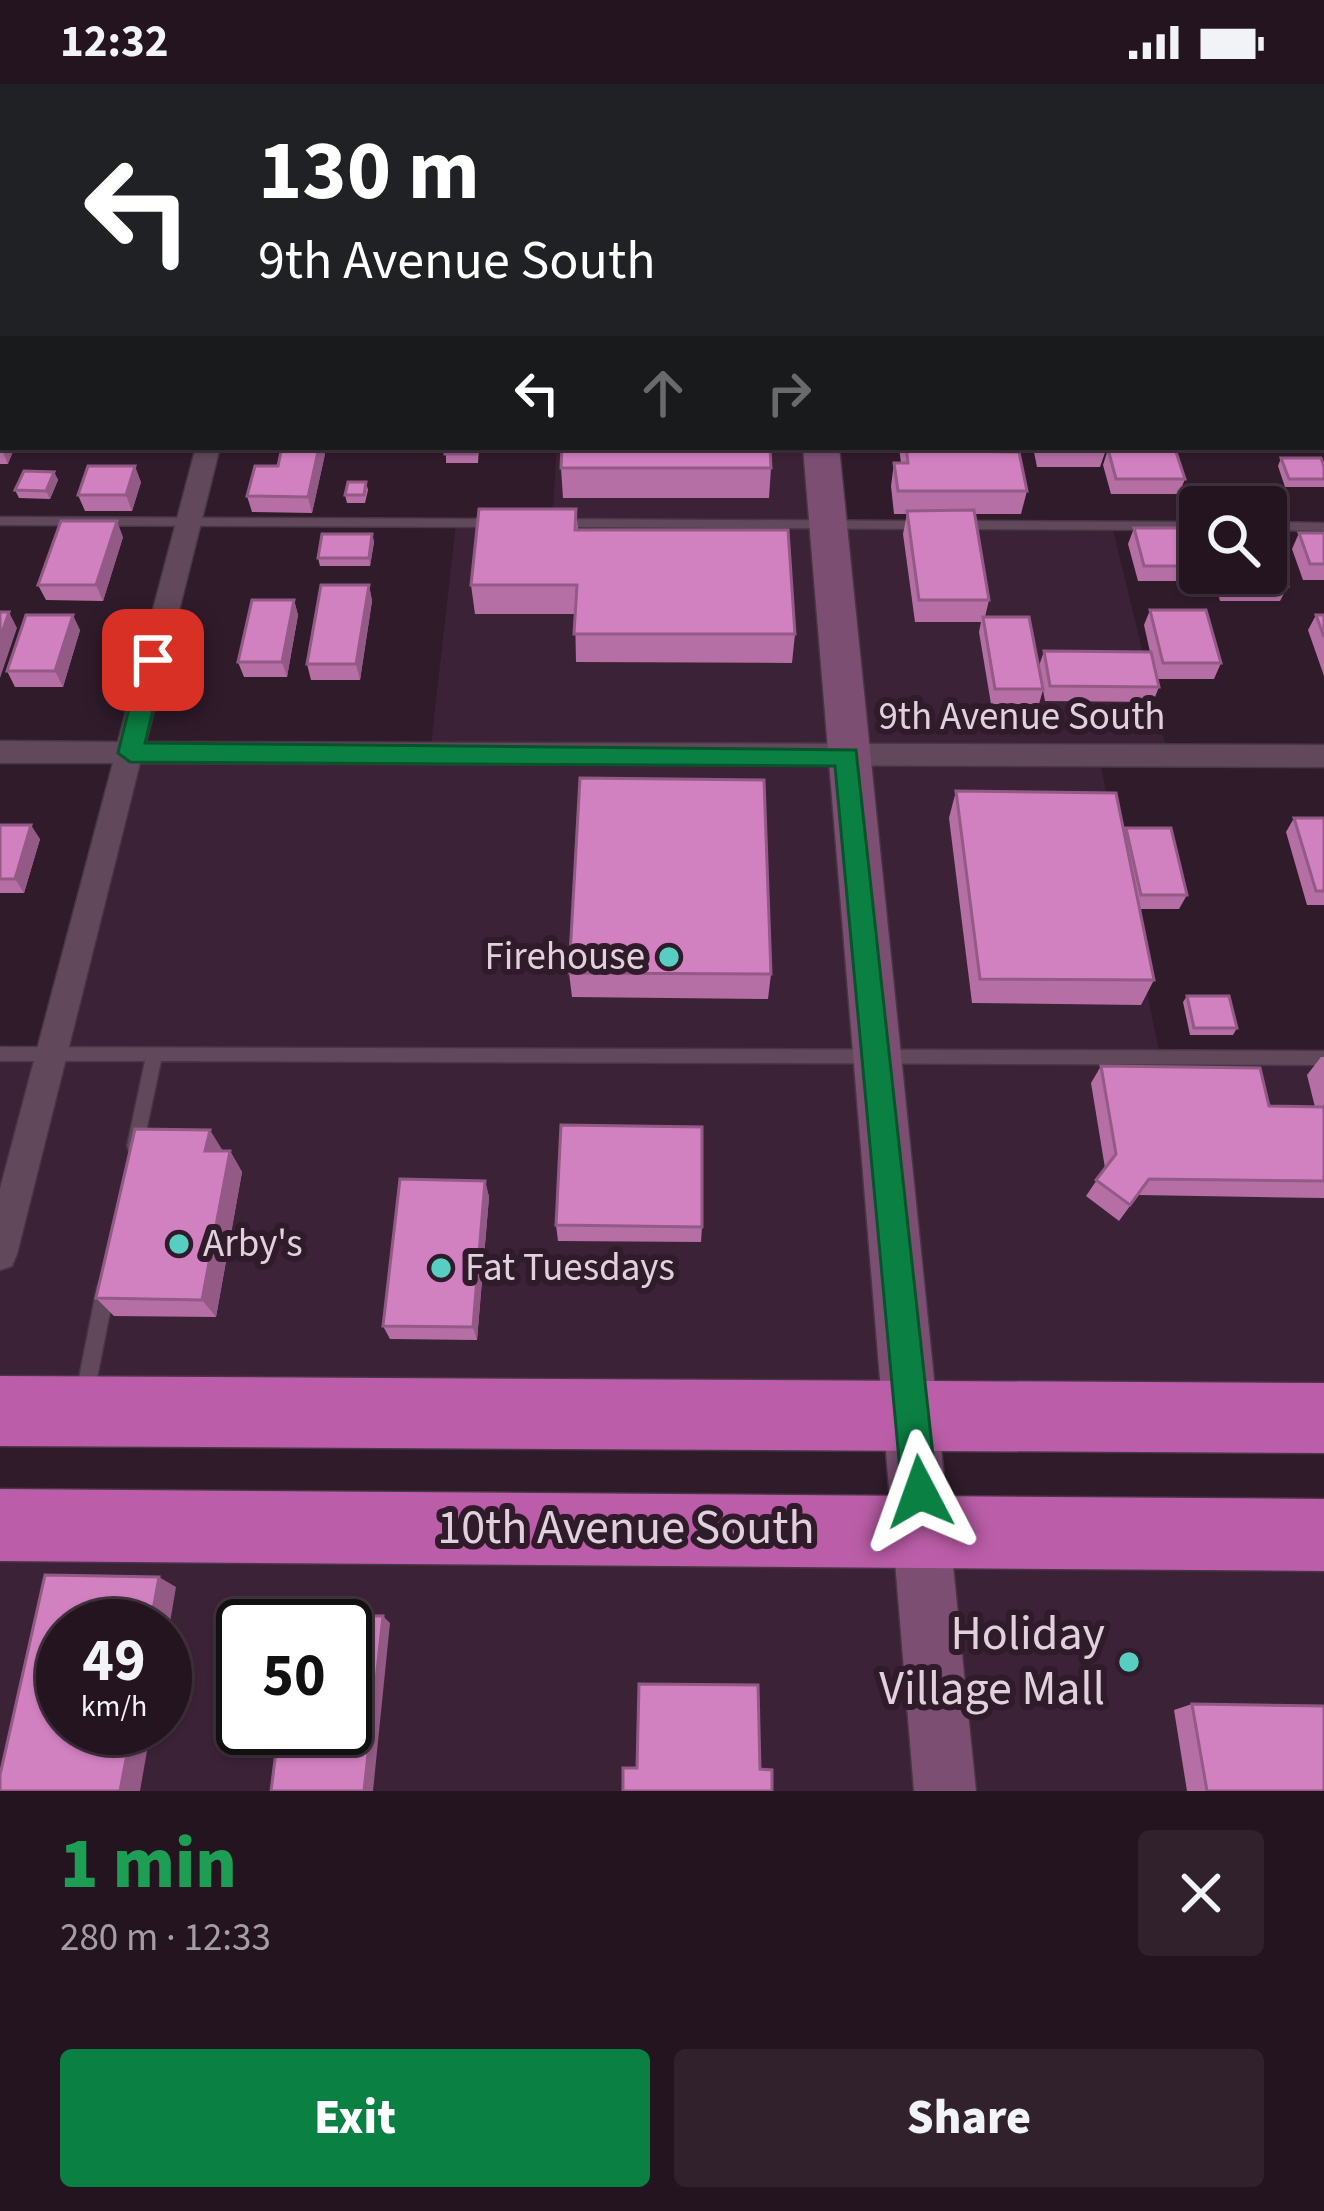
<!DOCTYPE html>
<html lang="en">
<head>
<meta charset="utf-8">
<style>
	body { margin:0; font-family:"Source Sans 3",sans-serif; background:#30212d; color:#f1f3f6; height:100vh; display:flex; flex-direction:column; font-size:45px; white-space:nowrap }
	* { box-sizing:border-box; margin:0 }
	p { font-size:39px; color:#a39ea5 }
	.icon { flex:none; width:66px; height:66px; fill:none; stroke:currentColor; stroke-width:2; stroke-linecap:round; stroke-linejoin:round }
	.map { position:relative; height:1707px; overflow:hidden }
	.sheet { display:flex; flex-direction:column; background:#241420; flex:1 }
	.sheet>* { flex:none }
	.banner { position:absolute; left:0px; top:0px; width:1326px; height:366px; box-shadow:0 3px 9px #0004,0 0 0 3px #41333e; background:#202124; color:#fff; overflow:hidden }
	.fabs { position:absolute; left:1179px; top:402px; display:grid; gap:24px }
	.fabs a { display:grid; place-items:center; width:108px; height:108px; border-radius:12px; background:#241420; box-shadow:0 3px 9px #0004,0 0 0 3px #41333e; font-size:60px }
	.speed { position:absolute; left:36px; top:1515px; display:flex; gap:24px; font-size:60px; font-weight:700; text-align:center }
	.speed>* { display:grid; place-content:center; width:156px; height:156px; border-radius:50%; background:#241420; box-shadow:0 3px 9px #0004,0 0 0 3px #41333e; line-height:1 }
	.speed small { font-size:30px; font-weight:400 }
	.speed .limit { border:6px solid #111; border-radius:18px; background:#fff; color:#111 }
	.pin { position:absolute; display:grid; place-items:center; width:102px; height:102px; color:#fff; margin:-51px; border-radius:24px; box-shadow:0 6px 18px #0006 }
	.me { position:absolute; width:132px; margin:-66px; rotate:356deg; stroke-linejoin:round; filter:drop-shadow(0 0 9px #0008) }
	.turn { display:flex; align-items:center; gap:42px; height:252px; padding:0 60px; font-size:54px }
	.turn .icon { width:156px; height:156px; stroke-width:2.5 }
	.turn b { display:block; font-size:84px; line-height:102px }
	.lanes { display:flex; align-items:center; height:114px; padding:0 60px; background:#0003; justify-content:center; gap:60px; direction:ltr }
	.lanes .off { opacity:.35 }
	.round { display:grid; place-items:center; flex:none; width:126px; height:126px; border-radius:12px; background:#30212d }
	.head { display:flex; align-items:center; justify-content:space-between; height:204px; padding:0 60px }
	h1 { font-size:72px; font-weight:800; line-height:90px; color:#1e9e55 }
	.cta { display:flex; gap:24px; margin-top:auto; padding:24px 60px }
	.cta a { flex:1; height:138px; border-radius:12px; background:#0b8043; color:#fff; font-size:48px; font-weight:800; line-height:138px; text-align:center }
	.cta a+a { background:#30212d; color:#f1f3f6 }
	.status { display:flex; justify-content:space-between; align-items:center; height:84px; padding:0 60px; background:#241420; direction:ltr }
	.status svg { height:33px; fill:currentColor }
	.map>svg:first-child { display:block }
	.built { fill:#3c2236; fill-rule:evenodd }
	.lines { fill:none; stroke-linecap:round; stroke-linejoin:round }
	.lane-casing { stroke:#473644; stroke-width:3 }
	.street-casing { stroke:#473644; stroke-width:3 }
	.secondary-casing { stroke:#473644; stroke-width:3 }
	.highway-casing { stroke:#473644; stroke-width:3 }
	.lane { fill:#61495b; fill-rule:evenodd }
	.street { fill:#61495b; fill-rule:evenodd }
	.secondary { fill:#7c4f72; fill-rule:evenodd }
	.highway { fill:#bb5da8; fill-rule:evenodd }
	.wall { fill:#b56fa5 }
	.shaded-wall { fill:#935a86 }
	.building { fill:#d281c0; stroke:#935a86; stroke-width:3 }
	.route { fill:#0b8043; stroke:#07532c; stroke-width:3 }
	.poi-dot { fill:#57cec1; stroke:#301b2b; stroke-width:4.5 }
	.labels { text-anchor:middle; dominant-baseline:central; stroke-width:12; stroke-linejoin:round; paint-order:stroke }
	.street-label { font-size:39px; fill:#e0d1dc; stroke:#301b2b }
	.poi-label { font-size:39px; fill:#e0d1dc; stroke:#301b2b; text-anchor:start }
	.near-street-label { font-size:48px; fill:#e0d1dc; stroke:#301b2b }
	.near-poi-label { font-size:48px; fill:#e0d1dc; stroke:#301b2b; text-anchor:end }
</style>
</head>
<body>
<div class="status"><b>12:32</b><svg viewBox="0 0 49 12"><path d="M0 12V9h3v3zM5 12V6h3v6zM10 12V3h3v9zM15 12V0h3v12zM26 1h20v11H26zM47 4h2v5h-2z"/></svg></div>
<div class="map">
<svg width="1324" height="1707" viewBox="0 0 1324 1707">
	<rect width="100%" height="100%" fill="#301b2b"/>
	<path class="built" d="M557 363H821L826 439 1112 442 1168 672 1099 673 1160 972 1324 974V1334L0 1328V970H52L130 669 430 670 456 439H552Z
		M0 1441 1324 1449V1707H0ZM63 1542H165V1644H63ZM243 1542H345V1644H243Z"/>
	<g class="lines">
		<g class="lane-casing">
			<path id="lane" d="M1323 107H1324V113H1323Z
				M0 433 495 435 501 439 495 443 0 441Z
				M561 435 921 437 927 441 921 445 561 443 555 439Z
				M957 437 1200 438V446L957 445 951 441Z
				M1266 438 1324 439V447L1266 446Z
				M0 963 1324 967V981L161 977 143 1062 141 1067 135 1070 129 1067 127 1062 145 977H0Z
				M106 1195 112 1197 115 1203 94 1309 91 1315 85 1318 79 1315 76 1309 97 1203 100 1197Z"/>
		</g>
		<g class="street-casing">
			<path id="street" d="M1277 0H1295L1296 3H1278Z
				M1323 70H1324V84H1323Z
				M0 246H3V260H0Z
				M1323 252H1324V266H1323Z
				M196 363H220L146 658 1324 661V683L140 679 17 1170 12 1182 0 1186V1105L113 679H0V657L118 658Z"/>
		</g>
		<g class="secondary-casing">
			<path id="secondary" d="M779 0H807V3H779Z
				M803 363H839L976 1707H914Z"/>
		</g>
		<g class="highway-casing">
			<path id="highway" d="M0 1292 1324 1299V1369L0 1362Z
				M0 1405 1324 1415V1487L0 1477Z"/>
		</g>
		<use href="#lane" class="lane"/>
		<use href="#street" class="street"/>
		<use href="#secondary" class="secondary"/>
		<use href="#highway" class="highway"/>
	</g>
	<path class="wall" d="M0 0H13L14 3H3V34H0Z
		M0 312 8 380H0Z
		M446 363H479L478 379H446Z
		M899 363H958V367L1027 407 1021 430H974L989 516 985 533 1039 582 1044 567 1150 568 1144 541 1150 526 1221 579 1214 595H1157L1159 603 1153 618 1045 617 1043 606 1039 620H991L979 548 981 538H915L903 450 907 430H894L891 402 894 379H901Z
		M1033 363H1107L1100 383H1037Z
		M1108 365 1185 395 1179 410H1111L1103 381Z
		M325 370 312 429 252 428 247 412 278 382Z
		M1281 374 1324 382V403H1285L1278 382Z
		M561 384H771L769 414H563Z
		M54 388 58 396 50 415 19 414 15 406Z
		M141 398 132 427H85L78 411Z
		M366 398 368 406 365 419H347L345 411Z
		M576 425 578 446 795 550 792 579 576 578 575 530H475L471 501Z
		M1198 442H1200V467L1195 450Z
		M1134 444 1193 482 1187 497H1138L1128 460Z
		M1299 449H1324V496H1303L1292 465Z
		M372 450 374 458 370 482H320L318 474Z
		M123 453 103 517 46 516 38 501Z
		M1212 489H1266L1288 502 1280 517H1220Z
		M369 501 372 517 360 596H311L307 580Z
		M294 516 298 531 287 593H244L238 578Z
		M1316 531H1324V592L1308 546Z
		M80 546 63 603H15L7 587Z
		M956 707 1124 748 1126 744 1187 811 1179 825H1140L1154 896 1141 921 972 919 949 734Z
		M1294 734H1324V821H1307L1286 748Z
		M0 741 40 755 24 809H0Z
		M569 889 771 890 768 915 572 913Z
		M1187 912 1237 944 1233 951H1190L1183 918Z
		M1321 973H1324V1114L1138 1111 1119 1137 1086 1112 1105 1084 1091 999 1101 982 1269 1022 1315 1023 1307 991Z
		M222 1067H230L242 1088 216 1233 114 1232 96 1214Z
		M485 1097 489 1113 477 1256 390 1255 383 1242Z
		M556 1141 702 1143 701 1158 558 1157Z
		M1192 1620 1324 1707H1187L1174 1626Z"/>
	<path class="shaded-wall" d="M3 162V194L0 200V169Z
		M3 359V363H15L8 380 1 364Z
		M319 363H323L325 370 312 429 308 413Z
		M135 382 141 398 132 427 126 411Z
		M54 388 58 396 50 415 46 407Z
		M117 437 123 453 103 517 96 501Z
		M372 450 374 458 370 482 369 474Z
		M369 501 372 517 360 596 356 580Z
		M294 516 298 531 287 593 282 578Z
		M9 528 17 544 0 594V554Z
		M73 531 80 546 63 603 55 587Z
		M31 741 40 755 24 809 15 795Z
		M210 1046 223 1067H205Z
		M230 1067 242 1088 216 1233 202 1216Z
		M485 1097 489 1113 477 1256 473 1243Z
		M159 1493 176 1503 165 1568V1542H150Z
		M383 1532 390 1539 373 1707H364Z
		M132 1644H151L140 1707H120Z"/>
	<path class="building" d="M0 0H11L9 3H3V18H0Z
		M89 0H126L125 3H87Z
		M155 0H191L190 3H154Z
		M217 0H253L252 3H216Z
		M433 0H467V3H432Z
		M474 0H522L521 3H473Z
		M555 0H579V3H555Z
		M605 0H648V3H605Z
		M911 0H953L954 3H911Z
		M1090 0H1124L1125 3H1091Z
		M1203 0H1253L1254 3H1204Z
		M0 144H3V162L0 169Z
		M0 312H3V359L1 364Z
		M282 363H319L308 413 247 412 255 382H278Z
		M446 363H477L476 370H445Z
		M562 363H770L771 384H561Z
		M906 363H958V367L1019 368 1027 407H898L894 379H908Z
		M1108 365H1175L1185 395H1116Z
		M1281 374H1321L1324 382V395H1289Z
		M88 382H135L126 411H78Z
		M24 387 54 388 46 407 15 406Z
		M348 398H366L364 411H345Z
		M479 425H576L575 446H788L795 550H574L577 501H471Z
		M974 426 989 516H919L907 427Z
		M61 437H117L96 501H38Z
		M1134 444H1182L1193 482H1144Z
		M1299 449H1324V480H1310Z
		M322 450H372L369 474H318Z
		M1266 463 1275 464 1288 502H1227L1223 489H1266Z
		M321 501H369L356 580H307Z
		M252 516H294L282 578H238Z
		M1150 526H1206L1221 579H1163Z
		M0 528H9L0 554Z
		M26 531H73L55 587H7Z
		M1316 531H1324V553Z
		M983 533H1029L1043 605H995Z
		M1044 567 1151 568 1159 603 1050 602Z
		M580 694 764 696 771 890 569 889Z
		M956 707 1116 709 1154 896 980 895Z
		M1294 734H1324V807H1316Z
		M0 741H31L15 795H0Z
		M1126 744H1171L1187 811H1141Z
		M1187 912H1229L1237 944H1194Z
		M1101 982 1260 984 1269 1022 1324 1023V1097L1149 1095 1130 1121 1096 1096 1116 1070Z
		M561 1041 702 1043V1143L556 1141Z
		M135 1045 210 1046 205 1067H230L202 1216 96 1214Z
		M400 1095 485 1097 473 1243 383 1242Z
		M45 1491 159 1493 150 1542H63V1644H132L120 1707H0V1691Z
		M294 1531 383 1532 364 1707H271L279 1644H345V1542H293Z
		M639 1600 758 1601 760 1685 772 1686V1707H623V1684H637Z
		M1192 1620 1324 1622V1707H1207Z"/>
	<path class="route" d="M153 568 165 576 145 659 856 666 937 1408 932 1420 920 1425 907 1420 902 1408 835 682 130 678 118 669 141 576Z"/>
	<g class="poi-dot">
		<circle cx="669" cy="873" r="12"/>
		<circle cx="179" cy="1160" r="12"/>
		<circle cx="441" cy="1184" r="12"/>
		<circle cx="1129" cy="1578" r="12"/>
	</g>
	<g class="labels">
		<g class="street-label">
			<text x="1022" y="633">9th Avenue South</text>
		</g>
		<g class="poi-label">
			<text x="645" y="873" text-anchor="end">Firehouse</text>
			<text x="203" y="1160">Arby's</text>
			<text x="465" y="1184">Fat Tuesdays</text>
		</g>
		<g class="near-street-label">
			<text x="626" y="1444">10th Avenue South</text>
		</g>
		<g class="near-poi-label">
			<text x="1105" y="1550">Holiday<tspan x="1105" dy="55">Village Mall</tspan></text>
		</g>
	</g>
</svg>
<div class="fabs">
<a><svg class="icon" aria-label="search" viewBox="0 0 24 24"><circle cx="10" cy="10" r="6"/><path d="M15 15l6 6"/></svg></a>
</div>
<div class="speed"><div>49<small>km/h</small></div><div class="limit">50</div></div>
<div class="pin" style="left:153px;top:576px;background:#d93025"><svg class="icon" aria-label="arrive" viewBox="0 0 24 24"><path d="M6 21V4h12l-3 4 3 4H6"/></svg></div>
<svg class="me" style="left:920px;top:1408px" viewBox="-20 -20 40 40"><path d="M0-17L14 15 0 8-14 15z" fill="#0b8043" stroke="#fff" stroke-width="4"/></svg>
<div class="banner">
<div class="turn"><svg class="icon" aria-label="left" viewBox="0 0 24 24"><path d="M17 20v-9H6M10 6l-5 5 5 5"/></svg><div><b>130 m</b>9th Avenue South</div></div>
<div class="lanes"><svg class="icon" aria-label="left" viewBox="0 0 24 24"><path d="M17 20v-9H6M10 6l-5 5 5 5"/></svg><svg class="icon off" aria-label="ahead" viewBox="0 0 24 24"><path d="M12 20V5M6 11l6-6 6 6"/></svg><svg class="icon off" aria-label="right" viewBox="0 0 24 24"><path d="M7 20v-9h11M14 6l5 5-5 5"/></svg></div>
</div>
</div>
<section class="sheet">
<div class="head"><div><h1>1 min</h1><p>280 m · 12:33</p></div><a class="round"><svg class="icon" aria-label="close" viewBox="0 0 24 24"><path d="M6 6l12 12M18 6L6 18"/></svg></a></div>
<div class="cta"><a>Exit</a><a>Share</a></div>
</section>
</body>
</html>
